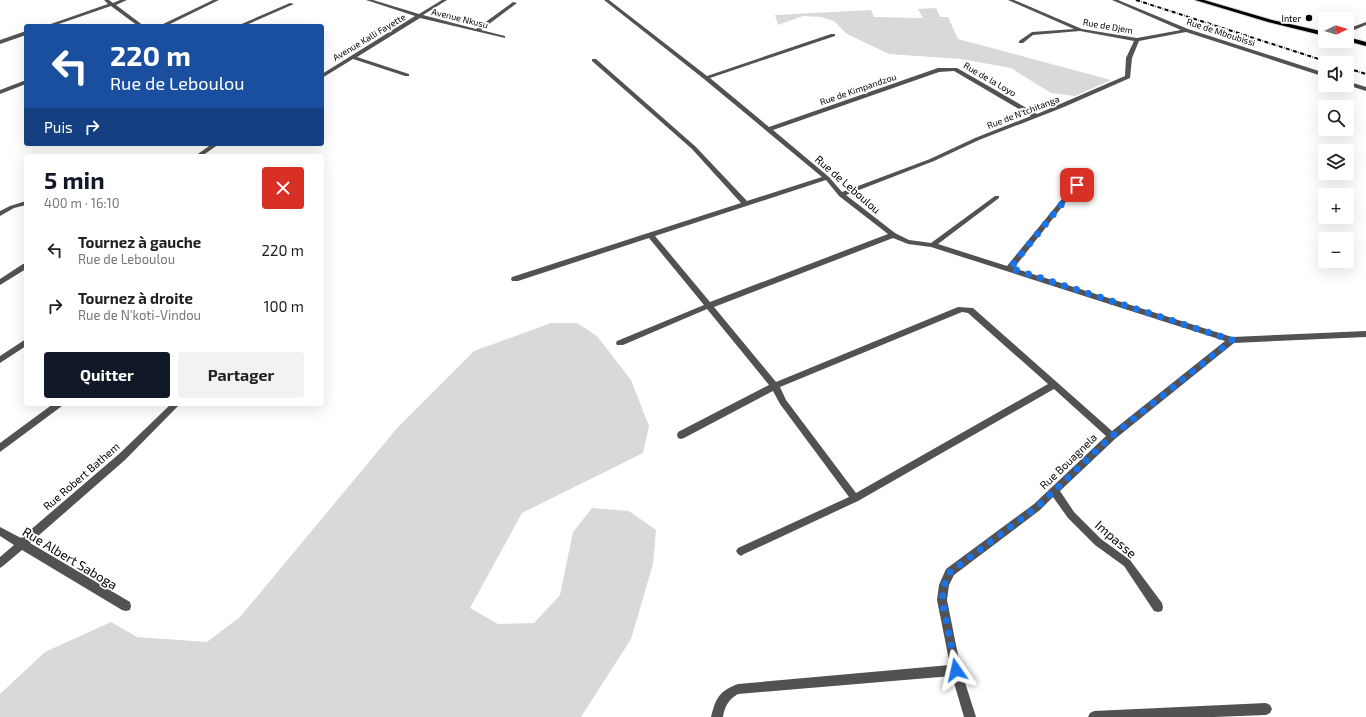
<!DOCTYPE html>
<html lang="fr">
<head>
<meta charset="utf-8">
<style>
	body { margin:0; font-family:"Exo 2",sans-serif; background:#f2f2f2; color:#222; height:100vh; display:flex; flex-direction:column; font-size:15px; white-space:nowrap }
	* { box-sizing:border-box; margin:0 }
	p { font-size:13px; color:#767676 }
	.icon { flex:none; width:22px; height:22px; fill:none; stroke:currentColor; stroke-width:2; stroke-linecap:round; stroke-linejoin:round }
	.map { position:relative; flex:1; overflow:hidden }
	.details { position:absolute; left:24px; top:154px; width:300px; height:252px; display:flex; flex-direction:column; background:#fff; border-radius:4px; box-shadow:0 4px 16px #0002 }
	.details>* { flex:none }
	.top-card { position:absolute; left:24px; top:24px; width:300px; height:122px; border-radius:4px; box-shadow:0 4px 16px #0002; background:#1a4fa0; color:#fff; overflow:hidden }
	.needle { width:26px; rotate:85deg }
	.buttons { position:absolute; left:1318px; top:12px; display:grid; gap:8px }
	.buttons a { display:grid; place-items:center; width:36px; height:36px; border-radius:4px; background:#fff; box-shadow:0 4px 16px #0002; font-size:20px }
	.pin { position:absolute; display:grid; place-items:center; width:34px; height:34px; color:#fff; margin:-17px; border-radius:8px; box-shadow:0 2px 6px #0006 }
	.me { position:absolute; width:44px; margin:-22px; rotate:349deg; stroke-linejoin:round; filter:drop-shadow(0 0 3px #0008) }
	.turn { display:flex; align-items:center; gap:14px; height:84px; padding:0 20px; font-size:18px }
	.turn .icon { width:52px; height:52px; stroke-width:2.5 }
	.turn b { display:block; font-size:28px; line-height:34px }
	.then { display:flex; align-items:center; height:38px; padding:0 20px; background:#0003; gap:8px; font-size:15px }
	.round { display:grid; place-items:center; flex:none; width:42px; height:42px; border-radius:4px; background:#f2f2f2 }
	.summary { display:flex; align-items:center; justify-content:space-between; height:68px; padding:0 20px }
	h1 { font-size:24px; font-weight:700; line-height:30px; color:#111827 }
	.cta { display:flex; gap:8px; margin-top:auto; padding:8px 20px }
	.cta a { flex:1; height:46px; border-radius:4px; background:#111827; color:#fff; font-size:16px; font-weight:700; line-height:46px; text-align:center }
	.cta a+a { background:#f2f2f2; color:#222 }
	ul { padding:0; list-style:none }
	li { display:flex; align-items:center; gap:12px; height:56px; padding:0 20px }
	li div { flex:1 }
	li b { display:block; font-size:15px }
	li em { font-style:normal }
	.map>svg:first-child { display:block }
	.green { fill:#d9d9d9 }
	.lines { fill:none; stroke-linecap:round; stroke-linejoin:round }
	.primary-casing { stroke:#dbdbdb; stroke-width:2 }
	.minor { fill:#525252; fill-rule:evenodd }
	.primary { fill:#000; fill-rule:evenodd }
	.rail { stroke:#000; stroke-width:2; stroke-dasharray:4 1.5 0.5 1.5; stroke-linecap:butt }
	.route { stroke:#1a73e8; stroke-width:7; stroke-dasharray:0 12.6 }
	.poi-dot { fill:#000; stroke:#fff; stroke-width:1.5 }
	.labels { text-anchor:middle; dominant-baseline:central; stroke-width:3.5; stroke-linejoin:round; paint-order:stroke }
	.far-street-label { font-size:9px; fill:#000; stroke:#fff }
	.far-poi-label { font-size:9px; fill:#000; stroke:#fff; text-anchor:end }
	.street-label { font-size:11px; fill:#000; stroke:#fff }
	.near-street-label { font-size:13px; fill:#000; stroke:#fff }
</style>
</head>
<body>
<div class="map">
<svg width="1366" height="717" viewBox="0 0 1366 717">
	<rect width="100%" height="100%" fill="#fff"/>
	<path class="green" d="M936 8 940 17H948L958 39 1111 80 1075 96 1051 93 1011 68 961 59 889 54 847 34 834 21 821 17 803 16 778 25 775 15 871 10 874 17 923 18 918 9Z
		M551 323H577L597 336 631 380 649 426 643 453 522 513 470 608 498 624 534 623 560 595 573 532 592 508 629 511 656 530 653 564 631 639 581 717H0V694L45 652 111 622 137 637 207 642 240 617 398 427 474 351Z"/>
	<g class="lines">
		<g class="primary-casing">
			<path id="primary" d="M1195 0H1204L1272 20 1325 32V36L1268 22Z
				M1347 37 1366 42V46L1347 41Z"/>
		</g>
		<path class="minor" d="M104 0H109L113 3 120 0H127L116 5 144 26H138L111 6 53 26H45L108 4Z
			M213 0H219L166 26H159Z
			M366 0H373L419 14 442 0H447L423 15 476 29 513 2 517 3 481 30 505 36V38L420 18 357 57 409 74V76H405L353 59 322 78V74L415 16Z
			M604 0H609L707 76 831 34H835V36L710 78 769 127 938 68H957L1037 114 1125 76 1126 58 1134 41 1080 31 1033 35 1023 43H1019V41L1032 32 1074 29 1008 0H1014L1082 29 1137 38 1181 30 1112 0H1118L1188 29 1325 73V77L1186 32 1139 41 1132 58 1130 78 1064 107 979 140 934 161 846 195 895 233 909 240 931 243 995 196H999V198L938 244 1007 266 1084 172H1088V174L1014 268 1232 337 1366 331V337L1234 343 1115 439 1060 491 1074 512 1101 539 1130 560 1162 603 1163 607 1162 611 1158 612 1154 611 1124 566 1095 545 1068 518 1053 497 1040 510 954 575 949 585 947 600 961 670 976 717H964L952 676 738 694C728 700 725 706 723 717H711C716 698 719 691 738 684L950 665 937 600 939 585 946 569 1034 504 1106 436 1054 389 858 501 744 554 741 556 738 554 736 551 738 548 849 497 780 404 773 391 684 438 681 439 678 438 677 435 678 432 769 385 707 309 623 345H617L616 343 617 341 704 305 649 238 518 281H512L511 279 512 277 741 203 692 149 592 61V59H596L696 147 747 201 822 177 704 79ZM954 71 1031 116 975 138 930 159 842 192 829 177 773 130 939 72ZM826 180 839 196 888 234 710 302 655 236ZM893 238 908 244 931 247 1225 341 1112 431 973 308 958 307 776 382 714 307ZM962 312 968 313 1048 384 856 493 786 400 780 387Z
			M290 3 294 4 244 26H237Z
			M1366 22V25L1347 33V29Z
			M26 31V35L0 44V40Z
			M26 80V84L0 94V90Z
			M1347 81 1366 87V91L1347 85Z
			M212 144H219L202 156H195Z
			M26 201V205L14 208 0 216V211L10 206Z
			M23 264H26V269L0 285V279Z
			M26 339V346L0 363V356Z
			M53 404H63L62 406 0 452V443Z
			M171 404H180L125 460 30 543 130 602 131 606 130 610 126 611 122 610 22 550 3 566 0 568V557L14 545 0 536V527L21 538 119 454Z
			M1266 703 1270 705 1272 709 1270 713 1266 715 1214 717H1088L1090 713 1094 711Z"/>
		<use href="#primary" class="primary"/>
		<path class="rail" d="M1136 0 1331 63
			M1347 68 1366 74"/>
	</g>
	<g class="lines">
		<path class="route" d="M956 670 942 600 944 585 950 572 1037 507 1112 436 1232 340 1010 268 1077 185"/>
	</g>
	<circle class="poi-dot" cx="1309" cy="18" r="4"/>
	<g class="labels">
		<g class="far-street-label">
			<text transform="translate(460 18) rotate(14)">Avenue Nkusu</text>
			<text transform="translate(1108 26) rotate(10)">Rue de Djem</text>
			<text transform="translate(1221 32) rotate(18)">Rue de Mboubissi</text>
			<text transform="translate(369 37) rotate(-31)">Avenue Kalli Fayette</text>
			<text transform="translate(990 79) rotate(30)">Rue de la Loyo</text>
			<text transform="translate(858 89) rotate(-19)">Rue de Kimpandzou</text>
			<text transform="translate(1023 112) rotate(-21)">Rue de N'tchitanga</text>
		</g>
		<g class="far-poi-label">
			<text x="1301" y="18">Inter</text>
		</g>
		<g class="street-label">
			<text transform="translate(848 184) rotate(41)">Rue de Leboulou</text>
			<text transform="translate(1068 461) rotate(-44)">Rue Bouagnela</text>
			<text transform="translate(81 476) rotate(-41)">Rue Robert Bathem</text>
		</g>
		<g class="near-street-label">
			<text transform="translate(1116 539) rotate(41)">Impasse</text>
			<text transform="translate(70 558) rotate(31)">Rue Albert Saboga</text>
		</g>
	</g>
</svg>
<div class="buttons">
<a><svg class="needle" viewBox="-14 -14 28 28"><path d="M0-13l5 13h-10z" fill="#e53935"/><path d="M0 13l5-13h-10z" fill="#767676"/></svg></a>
<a><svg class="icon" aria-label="sound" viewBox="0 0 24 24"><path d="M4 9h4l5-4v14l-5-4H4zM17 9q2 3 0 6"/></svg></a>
<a><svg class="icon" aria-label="search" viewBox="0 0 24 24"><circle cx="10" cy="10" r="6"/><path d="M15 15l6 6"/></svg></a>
<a><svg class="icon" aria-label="layers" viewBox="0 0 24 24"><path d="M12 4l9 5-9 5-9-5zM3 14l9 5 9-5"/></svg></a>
<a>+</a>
<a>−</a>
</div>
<div class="pin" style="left:1077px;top:185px;background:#d93025"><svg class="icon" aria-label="arrive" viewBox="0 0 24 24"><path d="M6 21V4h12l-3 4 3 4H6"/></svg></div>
<svg class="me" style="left:956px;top:670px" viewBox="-20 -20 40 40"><path d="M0-17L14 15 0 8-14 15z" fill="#1a73e8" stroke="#fff" stroke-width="4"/></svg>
<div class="top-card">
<div class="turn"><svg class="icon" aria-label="left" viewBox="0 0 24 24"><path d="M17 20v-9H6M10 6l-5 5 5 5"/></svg><div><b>220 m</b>Rue de Leboulou</div></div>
<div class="then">Puis<svg class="icon" aria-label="right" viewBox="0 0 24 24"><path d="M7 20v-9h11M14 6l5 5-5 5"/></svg></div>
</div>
<section class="details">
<div class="summary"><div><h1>5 min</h1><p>400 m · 16:10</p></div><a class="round" style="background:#d93025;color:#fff"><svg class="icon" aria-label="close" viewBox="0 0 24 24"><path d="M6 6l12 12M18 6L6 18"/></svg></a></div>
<ul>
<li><svg class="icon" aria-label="left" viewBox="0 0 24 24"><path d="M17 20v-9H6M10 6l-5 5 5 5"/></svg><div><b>Tournez à gauche</b><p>Rue de Leboulou</p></div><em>220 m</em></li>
<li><svg class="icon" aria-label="right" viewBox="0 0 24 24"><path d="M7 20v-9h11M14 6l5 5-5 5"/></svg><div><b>Tournez à droite</b><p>Rue de N'koti-Vindou</p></div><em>100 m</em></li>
</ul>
<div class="cta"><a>Quitter</a><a>Partager</a></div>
</section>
</div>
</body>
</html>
